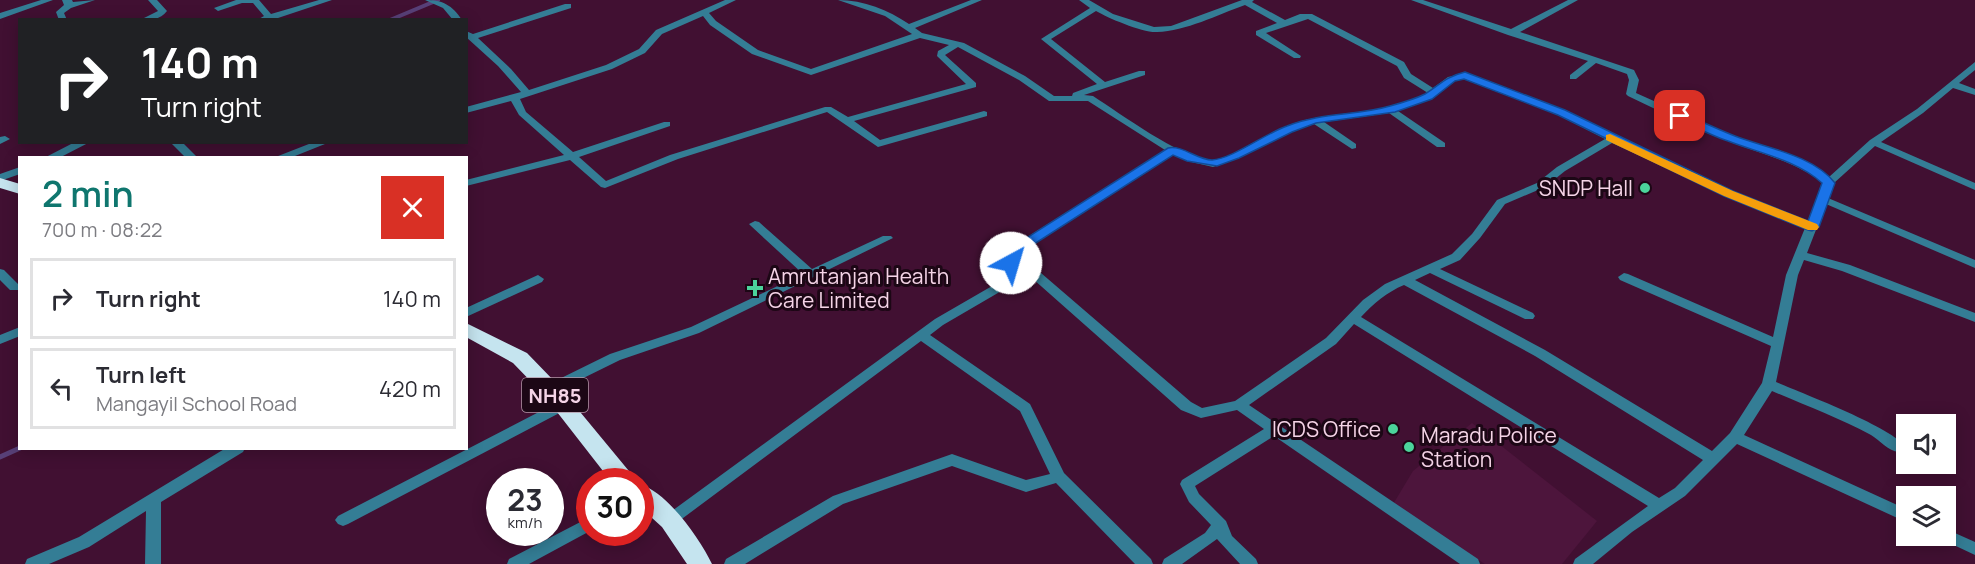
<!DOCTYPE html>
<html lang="en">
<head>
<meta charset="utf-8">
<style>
	body { margin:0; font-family:Manrope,sans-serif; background:#f7f7f7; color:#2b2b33; height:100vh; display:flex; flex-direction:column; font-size:22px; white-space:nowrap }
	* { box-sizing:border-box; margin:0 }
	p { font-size:20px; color:#7c7c81 }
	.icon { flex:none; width:33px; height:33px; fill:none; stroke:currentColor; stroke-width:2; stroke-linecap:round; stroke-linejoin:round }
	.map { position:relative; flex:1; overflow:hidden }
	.details { position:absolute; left:18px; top:156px; width:450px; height:294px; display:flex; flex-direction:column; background:#fff; border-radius:0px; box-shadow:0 3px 15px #0003 }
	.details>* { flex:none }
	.banner { position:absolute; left:18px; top:18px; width:450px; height:126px; border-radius:0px; box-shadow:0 3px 15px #0003; background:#202124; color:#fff; overflow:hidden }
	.controls { position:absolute; left:1896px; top:414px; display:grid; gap:12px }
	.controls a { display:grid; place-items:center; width:60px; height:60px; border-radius:0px; background:#fff; box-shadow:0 3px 15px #0003; font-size:30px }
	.speed { position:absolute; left:486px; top:468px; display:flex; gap:12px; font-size:30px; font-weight:700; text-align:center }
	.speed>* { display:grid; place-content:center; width:78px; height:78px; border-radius:50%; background:#fff; box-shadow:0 3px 15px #0003; line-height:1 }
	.speed small { font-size:15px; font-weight:400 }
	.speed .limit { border:9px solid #d22; background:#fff; color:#111 }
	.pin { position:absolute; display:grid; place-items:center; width:51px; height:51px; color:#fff; margin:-26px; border-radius:12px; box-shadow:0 3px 9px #0006 }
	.me { position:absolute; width:66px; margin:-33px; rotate:39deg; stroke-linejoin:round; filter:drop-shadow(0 0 4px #0008) }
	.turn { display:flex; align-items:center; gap:21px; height:126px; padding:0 24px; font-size:27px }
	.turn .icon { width:78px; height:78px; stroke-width:2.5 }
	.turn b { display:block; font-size:42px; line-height:51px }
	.round { display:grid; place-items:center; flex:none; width:63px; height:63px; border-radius:0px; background:#f7f7f7 }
	.summary { display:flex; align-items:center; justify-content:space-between; height:102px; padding:0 24px }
	h1 { font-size:36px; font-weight:600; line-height:45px; color:#0f766e }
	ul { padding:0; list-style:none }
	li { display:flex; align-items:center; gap:18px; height:81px; margin:0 12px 9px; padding:0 12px; border:3px solid #e1e1e2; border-radius:0px }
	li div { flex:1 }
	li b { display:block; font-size:22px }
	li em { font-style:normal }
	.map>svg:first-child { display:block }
	.built { fill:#4d153c }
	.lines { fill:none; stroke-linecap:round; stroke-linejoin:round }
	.stream-far1 { stroke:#584078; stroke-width:4 }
	.stream { stroke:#584078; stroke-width:5 }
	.street { fill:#347d95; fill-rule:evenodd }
	.highway { fill:#c5e4ef; fill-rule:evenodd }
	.route { fill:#1a73e8; stroke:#114b97; stroke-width:1.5 }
	.slow { fill:#f59e0b }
	.poi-dot { fill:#4bd49b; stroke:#1c0715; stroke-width:2 }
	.labels { text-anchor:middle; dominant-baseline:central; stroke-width:6; stroke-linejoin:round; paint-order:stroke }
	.shield { fill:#1c0715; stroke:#b496a8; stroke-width:1.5 }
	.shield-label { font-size:20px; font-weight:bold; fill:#f5d4e7 }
	.poi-label { font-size:21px; fill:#f5d4e7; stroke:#1c0715; text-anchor:end }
</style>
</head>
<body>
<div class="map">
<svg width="1975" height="564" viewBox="0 0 1975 564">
	<rect width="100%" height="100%" fill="#411032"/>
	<path class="built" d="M1472 423 1597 521 1562 564H1485L1392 506 1413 471Z"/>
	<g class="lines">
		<path class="stream-far1" d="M390 20 438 0"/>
		<path class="stream" d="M0 457 20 448"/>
		<path class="street" d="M41 0H53L0 19V13Z
			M62 0H72L73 2 95 0 71 8 64 13 67 20H59L56 12 64 5Z
			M148 0H157L167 11C160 20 151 20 140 20L158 11Z
			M236 0H259L271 14 319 0H332L272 20H257L264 16 253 3H242L218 11 214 8Z
			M425 0C443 0 452 5 462 20H453L443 8Z
			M725 0H736L709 13 716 21 758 50 811 69 912 34 885 16 838 0C864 0 888 10 909 24L971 0H982L915 28 922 33 964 43 1025 76 1054 96H1072L1073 93 1097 84 1041 39 1090 8 1079 0H1089L1113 14 1154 27 1171 26 1242 0H1254L1252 2 1285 20 1300 14H1312L1404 62 1411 74 1433 88 1448 77 1468 73 1564 111 1616 137 1733 191 1808 221 1823 183C1794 160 1759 154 1725 140 1692 128 1660 111 1628 96L1626 94 1629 80 1627 74 1596 63 1576 79H1570V75L1588 61 1508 35 1411 0H1423L1511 29 1568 0H1578L1520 32 1634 70 1639 80 1636 93 1732 136 1797 158 1829 177 1870 140 1917 109 1975 62V70L1959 83 1975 89V95L1953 88 1923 113 1881 142 1975 183V190L1875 146 1834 183 1828 198 1975 260V268L1826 204 1807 253 1850 265 1975 313V322L1842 271 1804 260 1798 275 1776 382C1801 393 1894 428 1905 447L1903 451C1891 455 1881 441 1871 435 1839 418 1804 405 1772 391L1744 435 1906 509V522L1737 444 1685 496 1632 532 1593 564H1573L1575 559 1648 506 1354 324 1336 344 1249 405 1478 559 1480 564H1460L1274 436 1195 486 1199 494 1226 521 1232 536 1256 559 1258 564H1240L1217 539 1182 564H1162L1164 559 1205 533 1211 525 1189 502 1180 484 1182 480 1264 429 1237 410 1201 418 1181 410 1033 279 1027 276 943 325 930 335 1030 404 1064 473 1151 559 1153 564H1135L1056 483 1026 492 952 466 843 504 745 564H724L726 559 833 496 952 454 1026 480 1050 474 1020 411 921 341 675 524 670 526 665 524 662 520 665 516 935 319 1018 271 1005 263 1007 250 1165 150 1088 101H1049L1019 80 958 47 945 55 976 83V87L854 121 880 140 984 111 987 112V116L878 147 827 112 678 159 605 188 601 187 570 160 466 186V180L564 155 519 115 511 101 466 113V107L521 92 498 66 466 37V31L473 34 565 4H571V8L478 38 511 69 529 90 606 65 639 49 656 30ZM1245 5 1277 23 1256 31V35L1294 58H1300L1301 56 1266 33 1308 19 1397 66 1404 78 1428 93C1395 115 1337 110 1298 122 1278 129 1227 162 1210 160 1179 157 1121 114 1093 96L1084 95 1145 75V71H1139L1105 82 1051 39 1096 11C1108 18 1143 33 1157 32 1186 31 1217 15 1245 5ZM703 16 710 25 752 54 811 75 920 38 949 45 938 51 937 56 966 84 848 117 831 107H825L670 155 606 181 579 157 670 126V122H664L573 152 526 112 520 99 612 69 645 53 662 34ZM1464 78 1558 115 1605 139 1557 167 1537 183 1497 200 1472 234 1452 254 1385 284 1363 300 1326 338 1235 401 1202 408 1191 402 1041 273 1017 261V254L1173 154 1187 161 1213 167 1239 158 1292 131 1314 124 1352 149 1356 148V144L1324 122 1389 113 1437 147H1445V143L1398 111 1431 99 1454 81ZM1612 143 1725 195 1805 228 1786 275 1773 337 1628 274 1624 273 1618 277 1620 280 1771 346 1762 383 1730 433 1712 451 1545 350 1415 280 1430 273 1525 319H1533L1535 316 1533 313 1440 269 1460 260 1480 238 1505 204 1545 187 1565 171ZM1404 285 1535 356 1703 460 1675 488 1659 498 1361 317C1373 304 1387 292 1404 285Z
			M5 136 10 139 0 144V137Z
			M75 142H90L59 158H44Z
			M170 142H182L198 158H186Z
			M314 142H330L290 158H273Z
			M20 167V174L0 181V174Z
			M755 221 759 222 812 269 883 236H891L893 238 699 333 620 360 555 392H545L543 389 545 386 610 354 691 327 803 274 751 226 749 224Z
			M0 269 4 270 18 284V290H10L0 280Z
			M538 275 544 279 542 282 466 317V308Z
			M20 327V336L0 344V335Z
			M562 400 567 401 569 405 567 409 348 524 343 526 338 524 335 520 338 516Z
			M226 448H245L243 452 161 502V564H145L146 511 89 547 49 564H25L27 559 79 537Z
			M590 517V531L529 564H507L509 559Z
			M1946 529 1975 542V555L1941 539 1939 536H1946Z"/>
		<path class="highway" d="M0 178 20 184V194L0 188Z
			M466 323 527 353 557 384 638 482 610 480 543 394 513 363 466 337Z
			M640 484C668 493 700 539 712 564H687L662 527 640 507Z"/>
	</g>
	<path class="route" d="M1465 72 1565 110 1733 191 1808 221 1822 183C1797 160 1759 153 1728 141 1710 135 1693 126 1676 118V113H1683C1700 121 1717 129 1735 136 1766 148 1813 155 1835 183L1819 227 1812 231 1808 230 1724 196 1558 115 1464 79 1455 81 1432 99 1395 112 1316 123 1292 132 1239 158 1217 166 1187 161 1173 155 1017 255 1016 266H1006L1004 263 1006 251 1168 148C1183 145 1197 160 1212 160 1232 159 1266 133 1287 126 1323 112 1356 116 1390 106 1401 103 1415 99 1425 94 1441 84 1445 77 1465 72Z"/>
	<path class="slow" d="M1610 134 1733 191 1817 224 1819 227 1817 230H1808L1724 196 1606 140V135Z"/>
	<g class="poi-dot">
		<circle cx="1645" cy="188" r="6"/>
		<path d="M752 279h6v6h6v6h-6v6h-6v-6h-6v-6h6z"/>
		<circle cx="1393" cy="429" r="6"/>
		<circle cx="1409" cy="447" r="6"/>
	</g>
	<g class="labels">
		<rect class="shield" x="522" y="378" width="66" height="34" rx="4.5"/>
		<g class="shield-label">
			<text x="555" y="395">NH85</text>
		</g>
		<g class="poi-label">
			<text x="1633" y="188">SNDP Hall</text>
			<text x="768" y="276" text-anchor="start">Amrutanjan Health<tspan x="768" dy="24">Care Limited</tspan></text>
			<text x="1381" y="429">ICDS Office</text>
			<text x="1421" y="435" text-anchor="start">Maradu Police<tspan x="1421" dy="24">Station</tspan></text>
		</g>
	</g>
</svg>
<div class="controls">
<a><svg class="icon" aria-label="sound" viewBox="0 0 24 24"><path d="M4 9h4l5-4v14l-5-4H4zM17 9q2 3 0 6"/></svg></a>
<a><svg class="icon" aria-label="layers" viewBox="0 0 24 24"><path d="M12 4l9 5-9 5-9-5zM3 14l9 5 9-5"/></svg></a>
</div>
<div class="speed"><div>23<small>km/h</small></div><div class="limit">30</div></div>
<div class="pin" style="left:1680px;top:116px;background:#d93025"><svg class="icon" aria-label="arrive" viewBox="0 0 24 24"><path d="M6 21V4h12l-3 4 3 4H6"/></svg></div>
<svg class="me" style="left:1011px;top:263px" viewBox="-20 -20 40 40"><circle r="19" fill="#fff"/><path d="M0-13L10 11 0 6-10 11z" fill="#1a73e8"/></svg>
<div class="banner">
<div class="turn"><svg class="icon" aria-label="right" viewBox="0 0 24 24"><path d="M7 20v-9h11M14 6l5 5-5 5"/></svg><div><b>140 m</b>Turn right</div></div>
</div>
<section class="details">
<div class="summary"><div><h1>2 min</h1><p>700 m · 08:22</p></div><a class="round" style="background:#d93025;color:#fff"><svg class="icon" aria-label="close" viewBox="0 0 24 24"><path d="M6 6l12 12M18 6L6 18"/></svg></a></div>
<ul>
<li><svg class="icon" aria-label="right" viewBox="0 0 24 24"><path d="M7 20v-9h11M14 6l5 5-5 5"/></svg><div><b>Turn right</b></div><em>140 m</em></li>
<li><svg class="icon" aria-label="left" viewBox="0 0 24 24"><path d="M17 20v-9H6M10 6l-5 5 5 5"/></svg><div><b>Turn left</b><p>Mangayil School Road</p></div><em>420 m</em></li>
</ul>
</section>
</div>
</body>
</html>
